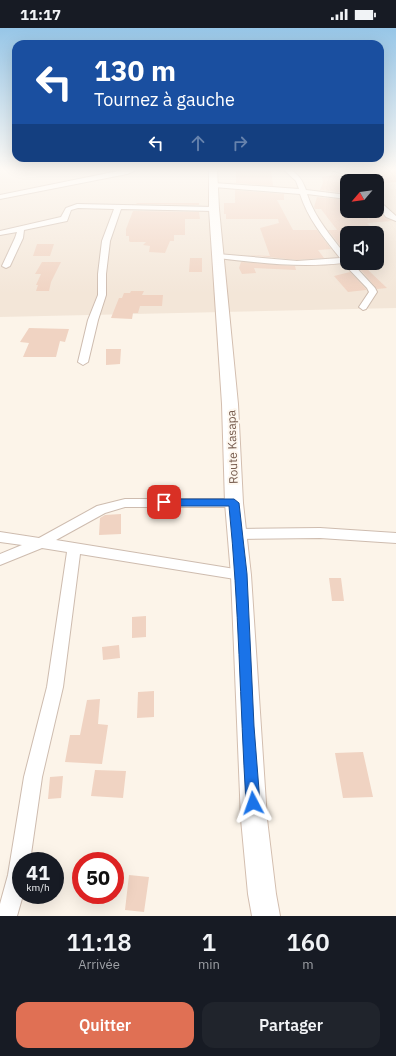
<!DOCTYPE html>
<html lang="fr">
<head>
<meta charset="utf-8">
<style>
	body { margin:0; font-family:"IBM Plex Sans",sans-serif; background:#20242c; color:#f1f3f6; height:100vh; display:flex; flex-direction:column; font-size:15px; white-space:nowrap }
	* { box-sizing:border-box; margin:0 }
	p { font-size:13px; color:#9ea1a6 }
	.icon { flex:none; width:22px; height:22px; fill:none; stroke:currentColor; stroke-width:2; stroke-linecap:round; stroke-linejoin:round }
	.map { position:relative; height:888px; overflow:hidden }
	.details { display:flex; flex-direction:column; background:#171b24; flex:1 }
	.details>* { flex:none }
	.guide { position:absolute; left:12px; top:12px; width:372px; height:122px; border-radius:12px; box-shadow:0 4px 16px #0002; background:#1a4fa0; color:#fff; overflow:hidden }
	.needle { width:26px; rotate:241deg }
	.tools { position:absolute; left:340px; top:146px; display:grid; gap:8px }
	.tools a { display:grid; place-items:center; width:44px; height:44px; border-radius:8px; background:#171b24; box-shadow:0 4px 16px #0002; font-size:20px }
	.speed { position:absolute; left:12px; top:824px; display:flex; gap:8px; font-size:20px; font-weight:700; text-align:center }
	.speed>* { display:grid; place-content:center; width:52px; height:52px; border-radius:50%; background:#171b24; box-shadow:0 4px 16px #0002; line-height:1 }
	.speed small { font-size:10px; font-weight:400 }
	.speed .limit { border:6px solid #d22; background:#fff; color:#111 }
	.pin { position:absolute; display:grid; place-items:center; width:34px; height:34px; color:#fff; margin:-17px; border-radius:8px; box-shadow:0 2px 6px #0006 }
	.me { position:absolute; width:44px; margin:-22px; rotate:356deg; stroke-linejoin:round; filter:drop-shadow(0 0 3px #0008) }
	.turn { display:flex; align-items:center; gap:14px; height:84px; padding:0 16px; font-size:18px }
	.turn .icon { width:52px; height:52px; stroke-width:2.5 }
	.turn b { display:block; font-size:28px; line-height:34px }
	.lanes { display:flex; align-items:center; height:38px; padding:0 16px; background:#0003; justify-content:center; gap:20px; direction:ltr }
	.lanes .off { opacity:.35 }
	.eta { display:flex; justify-content:space-evenly; align-items:center; height:68px; text-align:center }
	.eta b { font-size:24px; font-weight:600; line-height:28px }
	.cta { display:flex; gap:8px; margin-top:auto; padding:8px 16px }
	.cta a { flex:1; height:46px; border-radius:12px; background:#e07054; color:#fff; font-size:16px; font-weight:600; line-height:46px; text-align:center }
	.cta a+a { background:#20242c; color:#f1f3f6 }
	.status { display:flex; justify-content:space-between; align-items:center; height:28px; padding:0 20px; background:#171b24; direction:ltr }
	.status svg { height:11px; fill:currentColor }
	.map>svg:first-child { display:block }
	.residential { fill:#f3e6d8; fill-rule:evenodd }
	.building { fill:#f0d3c2 }
	.lines { fill:none; stroke-linecap:round; stroke-linejoin:round }
	.street-casing { stroke:#cebcaf; stroke-width:2 }
	.secondary-casing { stroke:#d3beaf; stroke-width:2 }
	.street { fill:#fff; fill-rule:evenodd }
	.secondary { fill:#fff; fill-rule:evenodd }
	.route { fill:#1a73e8; stroke:#114b97 }
	.labels { text-anchor:middle; dominant-baseline:central; stroke-width:4; stroke-linejoin:round; paint-order:stroke }
	.street-label { font-size:12px; fill:#765b4d; stroke:#fef8f0 }
</style>
</head>
<body>
<div class="status"><b>11:17</b><svg viewBox="0 0 49 12"><path d="M0 12V9h3v3zM5 12V6h3v6zM10 12V3h3v9zM15 12V0h3v12zM26 1h20v11H26zM47 4h2v5h-2z"/></svg></div>
<div class="map">
<svg width="396" height="888" viewBox="0 0 396 888">
	<rect width="100%" height="100%" fill="#fcf4e9"/>
	<path class="residential" d="M0 141H396V280L0 289ZM347 153H377V183H347ZM347 205H377V235H347Z"/>
	<path class="building" d="M369 141H396V154L382 155 368 145 370 144Z
		M236 142 271 143 273 158 236 155Z
		M338 146 347 160V165L320 162 323 155 322 149Z
		M235 162 284 166V172H277L293 202H317L331 221 318 222 324 230 297 232 248 227 270 228 260 200 279 195 278 191H226V186H224V175H235Z
		M317 169 347 172V183H363L369 192V183H380L385 190 392 193 367 195 377 205H347V219L342 220 328 202H337L321 181H315L314 179Z
		M137 175H199V177L136 176Z
		M133 183 199 184 200 191H185V207H174V213H170L165 225 149 224 150 218 143 217 146 214H130L129 213V208H126V201Z
		M37 216H54L50 228H33Z
		M190 230H202V244H189Z
		M42 234H61L51 254 49 263H36L38 257H36L41 246H35Z
		M241 234 295 238 296 242 254 240 256 245 242 246 239 240Z
		M366 240 387 260 377 261 360 241Z
		M350 244 366 261V262L348 264 334 248Z
		M131 263H144L142 267H163L162 278H140L138 285H133L132 291 111 290 119 270H122L124 265H130Z
		M29 300 69 301 65 314 60 313 56 329H23L29 315 20 314Z
		M106 321H121L120 336 106 337Z
		M121 486V506L99 507 100 490 105 487Z
		M329 550H341L344 573H332Z
		M146 588V609L132 610V589Z
		M119 617 120 630 103 632 102 619Z
		M154 663V689L137 690 138 664Z
		M100 671 98 696 108 697 102 736 65 734 70 707H80L87 672Z
		M363 724 373 769 343 770 335 725Z
		M95 742 126 743 123 770 91 768Z
		M63 748 61 770 48 771 50 749Z
		M129 847 149 849 144 884 125 882Z"/>
	<g class="lines">
		<g class="street-casing">
			<path id="street" d="M128 141H134V143L127 146 0 171V167Z
				M283 141C296 141 302 151 306 162L347 167V171L307 166C315 191 332 209 347 229V235H352L375 260 377 264 366 281 363 282 359 279 369 264 367 260 343 235C301 240 260 235 218 230L214 228 218 226 297 233 340 230C324 210 308 191 300 166L214 159 211 157 214 155 299 161 296 153Z
				M329 141H366L369 143C361 149 338 146 329 141Z
				M377 171 396 188V193L386 189 377 177Z
				M77 176 214 179 218 181 214 183 121 181 110 213 106 246V267L98 292 88 334 83 337 78 334 88 292 98 267V246L102 213 114 181 78 180 71 182 67 193 24 202 23 210 10 238 6 240 2 238 15 210 17 204 0 207V203L61 189 66 180Z
				M125 471H234L238 472 240 475 238 478 234 479H125L105 485 56 512 241 542 246 543 248 547 246 551 241 552 80 526 63 659 42 749 30 833H21V867H23L17 888H0V876L8 847 24 749 47 659 67 524 42 520 0 537V526L22 517 0 514V504L39 510 97 478Z
				M320 500 396 505V515L320 510 237 511 232 509 230 506 232 503 237 501Z"/>
		</g>
		<g class="secondary-casing">
			<path id="secondary" d="M209 141H217L219 181 238 376 243 475 251 547 267 791 276 866 280 888H252L248 866 241 791 231 547 225 475 222 376 209 181Z"/>
		</g>
		<use href="#street" class="street"/>
		<use href="#secondary" class="secondary"/>
	</g>
	<linearGradient id="sky" x2="0" y2="1"><stop stop-color="#97c6e7"/><stop offset="0.53" stop-color="#fefaf5"/><stop offset="1" stop-color="#fefaf5" stop-opacity="0"/></linearGradient>
	<rect width="396" height="266" fill="url(#sky)"/>
	<path class="route" d="M164 471H234L239 475 247 546 254 698 260 775 258 780 253 782 248 780 246 775C240 676 239 577 229 478H164L159 474Z"/>
	<g class="labels">
		<g class="street-label">
			<text transform="translate(232 419) rotate(-92)">Route Kasapa</text>
		</g>
	</g>
</svg>
<div class="tools">
<a><svg class="needle" viewBox="-14 -14 28 28"><path d="M0-13l5 13h-10z" fill="#e53935"/><path d="M0 13l5-13h-10z" fill="#9ea1a6"/></svg></a>
<a><svg class="icon" aria-label="sound" viewBox="0 0 24 24"><path d="M4 9h4l5-4v14l-5-4H4zM17 9q2 3 0 6"/></svg></a>
</div>
<div class="speed"><div>41<small>km/h</small></div><div class="limit">50</div></div>
<div class="pin" style="left:164px;top:474px;background:#d93025"><svg class="icon" aria-label="arrive" viewBox="0 0 24 24"><path d="M6 21V4h12l-3 4 3 4H6"/></svg></div>
<svg class="me" style="left:253px;top:775px" viewBox="-20 -20 40 40"><path d="M0-17L14 15 0 8-14 15z" fill="#1a73e8" stroke="#fff" stroke-width="4"/></svg>
<div class="guide">
<div class="turn"><svg class="icon" aria-label="left" viewBox="0 0 24 24"><path d="M17 20v-9H6M10 6l-5 5 5 5"/></svg><div><b>130 m</b>Tournez à gauche</div></div>
<div class="lanes"><svg class="icon" aria-label="left" viewBox="0 0 24 24"><path d="M17 20v-9H6M10 6l-5 5 5 5"/></svg><svg class="icon off" aria-label="ahead" viewBox="0 0 24 24"><path d="M12 20V5M6 11l6-6 6 6"/></svg><svg class="icon off" aria-label="right" viewBox="0 0 24 24"><path d="M7 20v-9h11M14 6l5 5-5 5"/></svg></div>
</div>
</div>
<section class="details">
<div class="eta">
<div><b>11:18</b><p>Arrivée</p></div>
<div><b>1</b><p>min</p></div>
<div><b>160</b><p>m</p></div>
</div>
<div class="cta"><a>Quitter</a><a>Partager</a></div>
</section>
</body>
</html>
